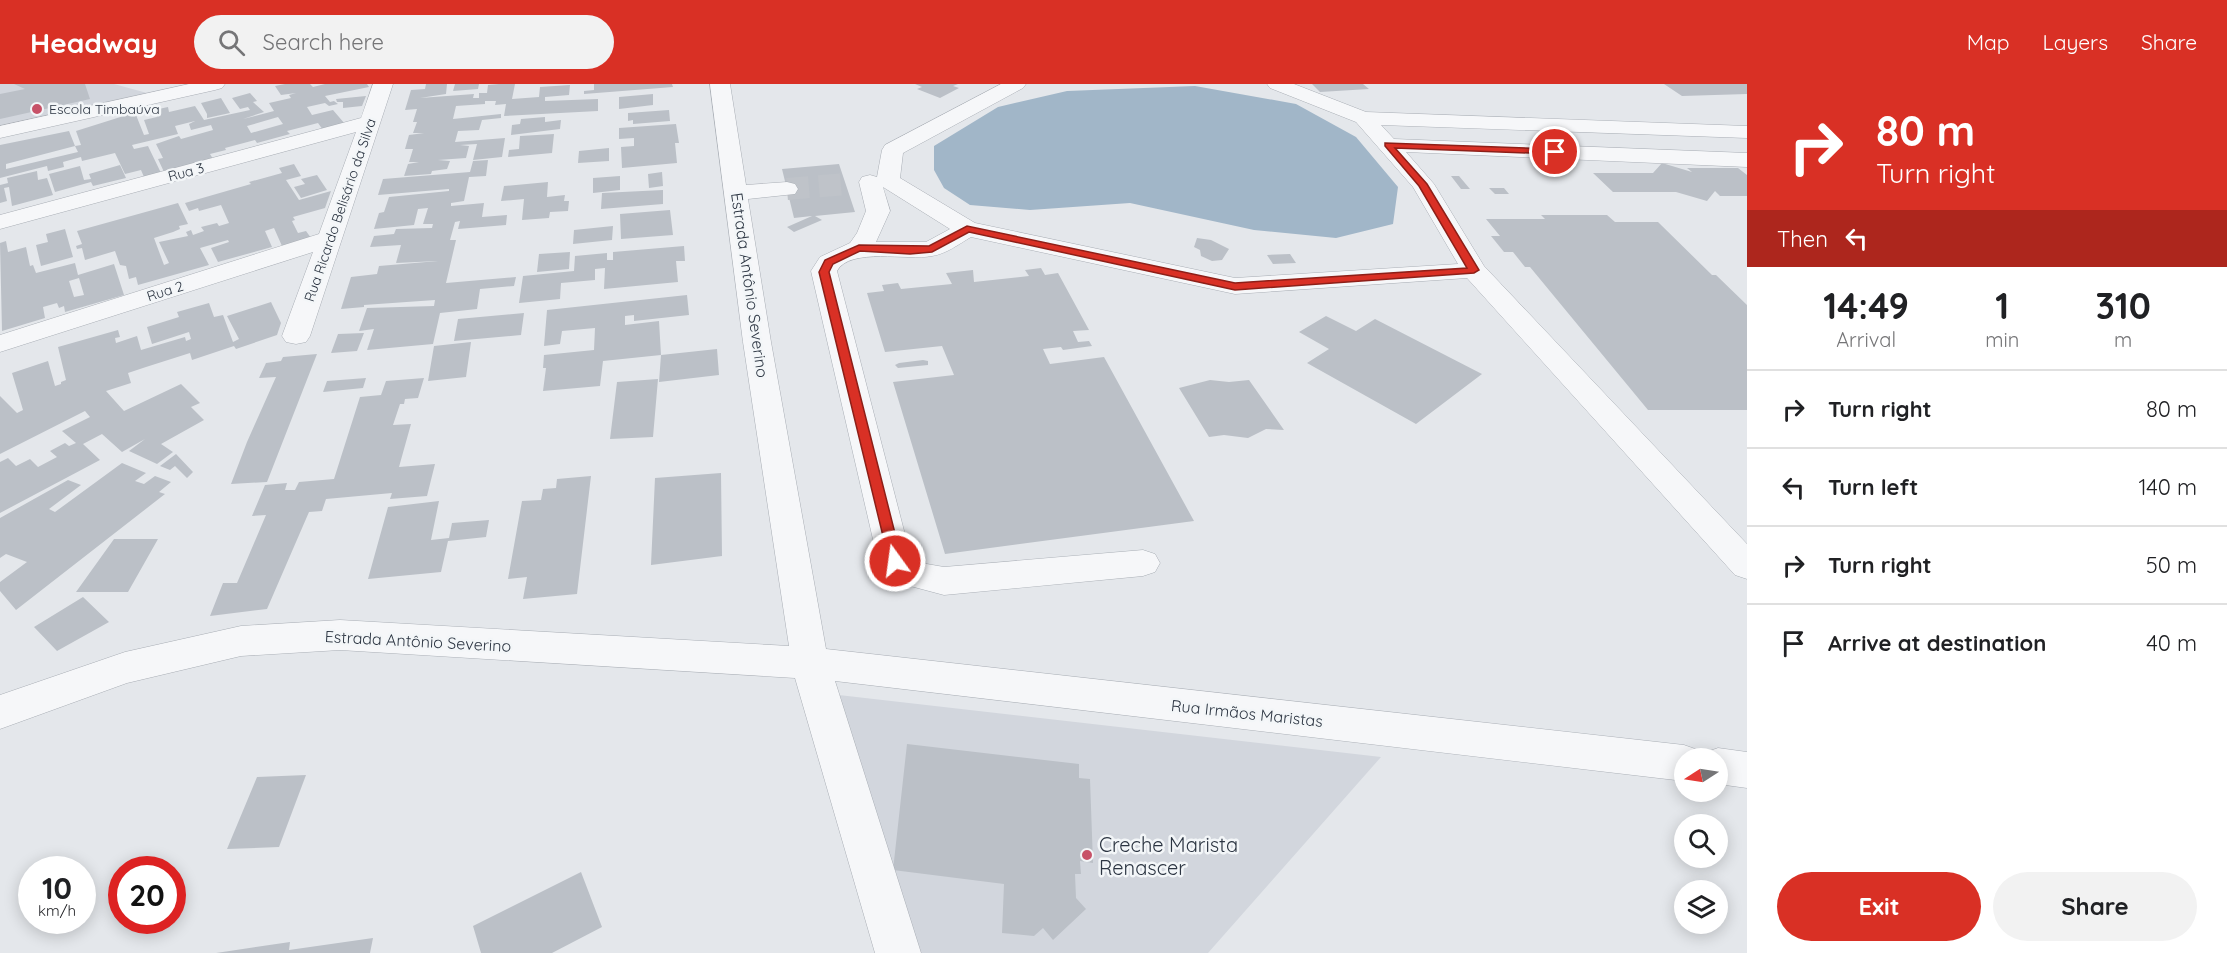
<!DOCTYPE html>
<html lang="en">
<head>
<meta charset="utf-8">
<style>
	body { margin:0; font-family:Quicksand,sans-serif; background:#f2f2f2; color:#202124; height:100vh; display:flex; flex-direction:column; font-size:22px; white-space:nowrap }
	* { box-sizing:border-box; margin:0 }
	p { font-size:20px; color:#757577 }
	.icon { flex:none; width:33px; height:33px; fill:none; stroke:currentColor; stroke-width:2; stroke-linecap:round; stroke-linejoin:round }
	.map { position:relative; flex:1; overflow:hidden }
	.drawer { display:flex; flex-direction:column; background:#fff; width:480px }
	.drawer>* { flex:none }
	.guide { background:#d93025; color:#fff; overflow:hidden }
	.needle { width:39px; rotate:258deg }
	.fabs { position:absolute; left:1674px; top:664px; display:grid; gap:12px }
	.fabs a { display:grid; place-items:center; width:54px; height:54px; border-radius:50%; background:#fff; box-shadow:0 3px 15px #0003; font-size:30px }
	.speed { position:absolute; left:18px; top:772px; display:flex; gap:12px; font-size:30px; font-weight:700; text-align:center }
	.speed>* { display:grid; place-content:center; width:78px; height:78px; border-radius:50%; background:#fff; box-shadow:0 3px 15px #0003; line-height:1 }
	.speed small { font-size:15px; font-weight:400 }
	.speed .limit { border:9px solid #d22; background:#fff; color:#111 }
	.pin { position:absolute; display:grid; place-items:center; width:51px; height:51px; color:#fff; margin:-26px; border:3px solid #fff; border-radius:50%; box-shadow:0 2px 6px #0007 }
	.me { position:absolute; width:66px; margin:-33px; rotate:346deg; stroke-linejoin:round; filter:drop-shadow(0 0 4px #0008) }
	.turn { display:flex; align-items:center; gap:21px; height:126px; padding:0 30px; font-size:27px }
	.turn .icon { width:78px; height:78px; stroke-width:2.5 }
	.turn b { display:block; font-size:42px; line-height:51px }
	.then { display:flex; align-items:center; height:57px; padding:0 30px; background:#0003; gap:12px; font-size:22px }
	.eta { display:flex; justify-content:space-evenly; align-items:center; height:102px; text-align:center }
	.eta b { font-size:36px; font-weight:700; line-height:42px }
	.primary-button { display:flex; gap:12px; margin-top:auto; padding:12px 30px }
	.primary-button a { flex:1; height:69px; border-radius:36px; background:#d93025; color:#fff; font-size:24px; font-weight:700; line-height:69px; text-align:center }
	.primary-button a+a { background:#f2f2f2; color:#202124 }
	ul { padding:0; list-style:none }
	li { display:flex; align-items:center; gap:18px; height:78px; padding:0 30px; border-top:2px solid #e0e0e0 }
	li div { flex:1 }
	li b { display:block; font-size:22px }
	li em { font-style:normal }
	header { display:flex; align-items:center; gap:36px; box-sizing:border-box; height:84px; padding:0 30px; background:#d93025; color:#fff }
	header strong { font-size:28px }
	nav { display:flex; gap:33px; margin-inline-start:auto; font-size:21px }
	.search { width:420px; height:54px; background:#f2f2f2; display:flex; align-items:center; gap:15px; box-sizing:border-box; padding:0 21px; border-radius:33px; color:#757577; font-size:22px }
	main { display:flex; flex:1; min-height:0 }
	.map>svg:first-child { display:block }
	.built { fill:#d2d6dd }
	.water { fill:#a1b6c8 }
	.building { fill:#bbc0c7; fill-rule:evenodd }
	.lines { fill:none; stroke-linecap:round; stroke-linejoin:round }
	.minor-tunnel { stroke:#bfc3c9; stroke-width:22; stroke-dasharray:22 10; stroke-linecap:butt }
	.minor-casing { stroke:#a9aeb5; stroke-width:1 }
	.minor { fill:#f6f7f9; fill-rule:evenodd }
	.route { fill:#d93025; stroke:#8d1f18; stroke-width:1.5 }
	.poi-dot { fill:#c75268; stroke:#f3f6f8; stroke-width:2 }
	.labels { text-anchor:middle; dominant-baseline:central; stroke-width:5; stroke-linejoin:round; paint-order:stroke }
	.far-poi-label { font-size:14px; fill:#2c3542; stroke:#f3f6f8; text-anchor:start }
	.far-street-label { font-size:14px; fill:#2c3542; stroke:#f3f6f8 }
	.street-label { font-size:16px; fill:#2c3542; stroke:#f3f6f8 }
	.near-poi-label { font-size:20px; fill:#2c3542; stroke:#f3f6f8; text-anchor:start }
</style>
</head>
<body>
<header>
<strong>Headway</strong>
<div class="search"><svg class="icon" aria-label="search" viewBox="0 0 24 24"><circle cx="10" cy="10" r="6"/><path d="M15 15l6 6"/></svg>Search here</div>
<nav><a>Map</a><a>Layers</a><a>Share</a></nav>
</header>
<main>
<div class="map">
<svg width="1747" height="869" viewBox="0 0 1747 869">
	<rect width="100%" height="100%" fill="#e4e7eb"/>
	<path class="built" d="M0 0H114L147 9 0 41Z
		M830 610 1381 673 1208 869H910Z"/>
	<path class="water" d="M1195 2 1296 20 1356 53 1398 103 1393 140 1336 154 1254 146 1130 119 1030 126 970 121 944 104 934 86V62L998 23 1067 7Z"/>
	<path class="building" d="M14 0H85L90 15 0 35V10L25 5Z
		M285 0H310L313 3 325 0H367L369 3 325 12 330 18 334 17 338 20 329 22 325 19 307 23 312 31 333 26 345 40 323 46 318 39 287 47 290 50 257 59 255 56 225 64 226 66 210 70 213 75 164 88 158 75 163 74 156 60 179 52 181 55 213 46 211 41 191 46 189 40 195 37 175 42 178 50 132 61 134 65 148 62 161 89 144 93 141 86 125 90 115 69 82 77 81 73 63 78 64 83 48 87 47 82 0 94V61L69 47 75 62 6 80V85L78 68 75 62 81 61 76 47 130 30 136 31 144 51 149 50 144 36 157 33 154 26 168 23 169 28 195 22 204 36 250 26 248 23 240 25 232 14 250 9 257 17 253 18 264 28 243 35 274 27 269 19 291 14 289 11 296 9 281 11 275 2ZM278 33 283 40 251 49 247 42Z
		M426 0H447L446 10 420 14 474 10 473 14H479V9H487L488 1 499 0H515L512 15 539 13 540 3 570 1 569 11 545 13V17L598 15V27L504 32 506 20 495 21 496 17H485V20L456 22 453 35 501 30V34L482 36 479 46 458 47 455 58 505 54 502 73 473 76 477 60 460 61 469 62 466 74 438 76 450 77 447 85 432 87 431 90 404 92 408 80 419 78H409L413 65H405L409 51 424 49H413L417 38H413L417 25 405 26 411 6 425 5Z
		M455 0H479L478 5 453 7Z
		M594 0H672L673 3 584 10V7L594 6Z
		M915 0H958L953 2 959 4 940 14 917 5 922 3Z
		M1312 0H1363L1369 5 1320 8Z
		M1664 0H1747V10L1682 12Z
		M653 10V21L619 25V13Z
		M366 12 362 22 343 24V18H337L336 15Z
		M221 14 230 29 207 34V30L201 19Z
		M669 26 670 37 633 40V36L628 37V29Z
		M545 33V38L561 36 560 45 511 51 512 41 520 40 521 35Z
		M676 40 679 59H675L677 79 622 84 621 63 634 62V54L619 55V44Z
		M554 50 552 69 508 73 509 66 519 65 520 52Z
		M609 64V77L578 79 579 67Z
		M488 76 486 92 469 93 464 117 451 119V122L484 119 482 133 507 131 506 141 458 145 460 137 455 138 450 156H456L446 199 516 193 514 202 480 205 477 225 440 229 433 260 367 266 374 245 359 247 367 224 434 222 435 216 364 221V223L341 225 351 193 377 190 379 182 438 177 396 179 401 161 370 163 374 152 394 150 396 145 432 144 433 140H423L428 124 418 125 414 141 374 145 379 129 384 128 389 113 449 107V105L378 111 383 95 470 88 473 77Z
		M1662 79 1692 88 1687 84H1738L1747 91V112H1720L1715 107 1707 117 1676 108H1613L1593 89H1653Z
		M294 80 301 92 286 96 299 116 331 107 325 124 293 133 295 136 292 137 298 149 306 147 311 154 282 162 274 144 265 147 272 163 218 178 211 164 229 158 228 156 200 164 209 181 138 201 136 193 129 195 126 182 120 181 115 167 85 176 82 164 77 165 76 162 82 160 77 147 178 119 188 140 179 142 180 145 173 148 154 154 164 181 169 179 159 158 188 152 186 148 191 146 193 151 204 147 201 143 217 139 219 142 229 139 221 121 199 127 198 124 189 127 185 119 251 100 249 98 282 89 279 84Z
		M839 80 855 128 815 132 822 136 794 148 787 143 812 132 794 134 782 85Z
		M120 81 126 94 93 102 91 98 55 108 49 90 80 82 84 96 91 95 89 90Z
		M37 87 38 96 47 94 53 111 12 122 9 103 4 104 7 117 0 119V101L8 99 7 94Z
		M662 88 663 102 649 104 648 90Z
		M317 91 327 106 301 114 294 103 305 100 301 95Z
		M620 92V106L593 109V94Z
		M1451 92H1459L1470 105H1461Z
		M548 98 547 113 565 111 564 117H569L568 127 550 128 549 134 522 136 524 115 501 117 504 102Z
		M1489 104H1504L1509 110H1495Z
		M663 106V120L601 125 602 109Z
		M670 126 673 151 621 155 620 130Z
		M1541 131H1607L1615 138H1658L1712 191H1716L1747 221V326H1648L1530 183H1525L1513 168H1504L1491 152H1500L1486 135H1545Z
		M613 142 612 156 573 160 574 146Z
		M65 145 73 173 41 182 36 161 48 158 46 150Z
		M1197 154 1211 156 1229 165 1222 176 1212 177 1201 172 1200 166 1194 163Z
		M6 157 8 168 26 163 30 182 33 181 36 189 75 179 78 191 114 180 124 211 65 228 64 222 59 224 57 219 43 223 45 234 2 247 0 159ZM79 194 84 211 74 213 69 197Z
		M684 162 685 177H676L678 198 604 205 605 184 595 185V196L561 199 560 215 519 219 523 192 574 187 575 172 607 169V176H613V168Z
		M570 168 569 185 537 188 539 170Z
		M1290 170 1296 179 1273 180 1267 171Z
		M1041 184 1045 191 1058 189 1089 246 1073 247 1078 258 1089 257 1092 262 1063 266 1061 263 1043 265 1050 280 1104 273 1194 437 945 470 893 298 954 291 942 262 885 268 867 209 884 207 882 201 898 199 901 205 952 200 946 189 973 186 974 198 1029 192 1025 186Z
		M687 211 689 231 634 237V231L625 232V241L659 237 661 271 603 277 600 302 543 307 546 284H543L544 271 594 266 595 244 562 247 560 260 544 262 547 226Z
		M271 218 281 239 277 251 236 265 234 262 192 276 190 269 146 283 128 289 131 299 106 307 124 327 181 300 200 319 191 323 204 336 161 360 173 368 157 380 129 367 145 355 122 368 102 350 83 360 100 376 0 429V378L8 374 16 382 30 375 38 383 57 373 50 367 65 359 69 362 76 359 62 347 90 333 85 327 0 370V312L17 329 23 326 12 289 48 277 55 302 61 300V298L66 296 58 263 118 246 120 253 115 254 116 259 137 252 141 266 185 253 186 257 191 255 189 248 152 260 147 243 179 233 177 228 209 219 214 233 223 231 233 258 239 255 227 232Z
		M524 229 521 251 454 257 458 235Z
		M1326 232 1356 247 1375 235 1482 290 1416 340 1307 279 1329 265 1299 248Z
		M364 249 357 267 331 269 338 250Z
		M471 258 466 293 428 297 434 262Z
		M717 265 719 291 659 298 661 271Z
		M317 270 267 398 231 400 247 358 276 293 259 294 266 279 281 277 283 273Z
		M923 276 928 277V281L898 284 895 281 899 279Z
		M366 294 363 304 323 308 327 297Z
		M424 294 418 314 405 315 404 320H400L393 341 411 340 399 383 435 380 427 412 390 415 392 409 326 415 322 427 309 428 267 525 210 532 223 499H237L266 431 252 432 265 401 287 399 285 406H295L299 398 334 395 360 313 381 311 386 297Z
		M658 295 653 353 610 355 617 298Z
		M1210 296 1229 298 1249 296 1284 346 1266 345 1248 354 1224 351 1209 353 1179 304Z
		M176 370 193 388 187 394 175 382 170 386 160 382Z
		M122 379 146 389 135 397 144 400 155 392 171 398 159 408 165 410 16 526 0 507V498L27 478 6 470 0 474V434L68 396 81 401 49 425 55 428Z
		M721 389 722 472 651 481 655 394Z
		M591 392 577 510 523 515 527 493 508 495 522 417 541 416 543 405 556 404 557 395Z
		M439 417 431 456 449 454 452 439 489 436 486 453 448 457 441 488 368 495 388 423Z
		M114 455H158L128 508H76Z
		M83 513 109 538 57 567 34 543Z
		M907 660 1079 680V694L1090 695 1093 779 1080 777 1081 790H1075L1076 814 1086 825 1053 856 1043 844 1034 852 1002 849 1004 800 893 786Z
		M306 691 279 763 227 765 257 693Z
		M581 788 602 843 552 869H481L473 842Z
		M373 854 370 869H216L290 858 289 866Z"/>
	<g class="lines">
		<path class="minor-tunnel" d="M787 105 846 100"/>
		<g class="minor-casing">
			<path id="minor" d="M189 0H225L222 4 215 6 0 54V42Z
				M373 0H393L310 252 306 258 296 260 286 258 282 252 313 168 0 268V251L319 150 356 48 0 145V131L361 34Z
				M710 0H730L746 101 787 98 795 100 798 105 795 110 748 115 771 258 826 565 1684 661 1698 666 1702 673 1704 669 1718 664 1747 668V704L1718 700V675H1684V697L835 597 921 869H875L795 594 340 566 241 572 127 599 0 645V611L125 568 241 542 340 536 789 562 743 258Z
				M1001 0H1026L1023 4 903 69 900 94 975 139 1235 194 1458 180 1413 103 1356 38 1270 4 1267 0H1294L1366 28 1747 42V54L1381 41 1394 55 1747 69V83L1406 68 1434 100 1484 182 1747 460V495L1735 491 1467 194 1235 210 971 153C959 160 946 170 932 172 908 177 850 163 837 187L910 470 921 479 944 483 1143 466 1155 470 1160 479 1155 488 1143 492 944 511 899 499 883 486 878 477 811 187 820 173 850 159 857 149 866 127 859 98 862 93 870 91 877 93 882 66 885 61ZM883 103 950 145 926 158H876L890 127Z"/>
		</g>
		<use href="#minor" class="minor"/>
	</g>
	<path class="route" d="M1385 59 1555 65 1560 68 1555 70 1395 64 1427 100 1479 186 1474 189 1235 206 969 148 932 168 910 170 860 167 833 180 829 188 902 477 895 483 890 481 819 188 825 176 859 161 929 162 967 142 1235 199 1467 184 1419 102 1385 62Z"/>
	<g class="poi-dot">
		<circle cx="37" cy="25" r="6"/>
		<circle cx="1087" cy="771" r="6"/>
	</g>
	<g class="labels">
		<g class="far-poi-label">
			<text x="49" y="25">Escola Timbaúva</text>
		</g>
		<g class="far-street-label">
			<text transform="translate(186 88) rotate(-15)">Rua 3</text>
			<text transform="translate(340 126) rotate(-71)">Rua Ricardo Belisário da Silva</text>
			<text transform="translate(165 207) rotate(-18)">Rua 2</text>
		</g>
		<g class="street-label">
			<text transform="translate(750 201) rotate(82)">Estrada Antônio Severino</text>
			<text transform="translate(418 557) rotate(3)">Estrada Antônio Severino</text>
			<text transform="translate(1247 629) rotate(6)">Rua Irmãos Maristas</text>
		</g>
		<g class="near-poi-label">
			<text x="1099" y="760">Creche Marista<tspan x="1099" dy="23">Renascer</tspan></text>
		</g>
	</g>
</svg>
<div class="fabs">
<a><svg class="needle" viewBox="-14 -14 28 28"><path d="M0-13l5 13h-10z" fill="#e53935"/><path d="M0 13l5-13h-10z" fill="#757577"/></svg></a>
<a><svg class="icon" aria-label="search" viewBox="0 0 24 24"><circle cx="10" cy="10" r="6"/><path d="M15 15l6 6"/></svg></a>
<a><svg class="icon" aria-label="layers" viewBox="0 0 24 24"><path d="M12 4l9 5-9 5-9-5zM3 14l9 5 9-5"/></svg></a>
</div>
<div class="speed"><div>10<small>km/h</small></div><div class="limit">20</div></div>
<div class="pin" style="left:1555px;top:68px;background:#d93025"><svg class="icon" aria-label="arrive" viewBox="0 0 24 24"><path d="M6 21V4h12l-3 4 3 4H6"/></svg></div>
<svg class="me" style="left:895px;top:477px" viewBox="-20 -20 40 40"><circle r="17" fill="#d93025" stroke="#fff" stroke-width="3"/><path d="M0-11L8 9 0 5-8 9z" fill="#fff"/></svg>
</div>
<section class="drawer">
<div class="guide">
<div class="turn"><svg class="icon" aria-label="right" viewBox="0 0 24 24"><path d="M7 20v-9h11M14 6l5 5-5 5"/></svg><div><b>80 m</b>Turn right</div></div>
<div class="then">Then<svg class="icon" aria-label="left" viewBox="0 0 24 24"><path d="M17 20v-9H6M10 6l-5 5 5 5"/></svg></div>
</div>
<div class="eta">
<div><b>14:49</b><p>Arrival</p></div>
<div><b>1</b><p>min</p></div>
<div><b>310</b><p>m</p></div>
</div>
<ul>
<li><svg class="icon" aria-label="right" viewBox="0 0 24 24"><path d="M7 20v-9h11M14 6l5 5-5 5"/></svg><div><b>Turn right</b></div><em>80 m</em></li>
<li><svg class="icon" aria-label="left" viewBox="0 0 24 24"><path d="M17 20v-9H6M10 6l-5 5 5 5"/></svg><div><b>Turn left</b></div><em>140 m</em></li>
<li><svg class="icon" aria-label="right" viewBox="0 0 24 24"><path d="M7 20v-9h11M14 6l5 5-5 5"/></svg><div><b>Turn right</b></div><em>50 m</em></li>
<li><svg class="icon" aria-label="arrive" viewBox="0 0 24 24"><path d="M6 21V4h12l-3 4 3 4H6"/></svg><div><b>Arrive at destination</b></div><em>40 m</em></li>
</ul>
<div class="primary-button"><a>Exit</a><a>Share</a></div>
</section>
</main>
</body>
</html>
